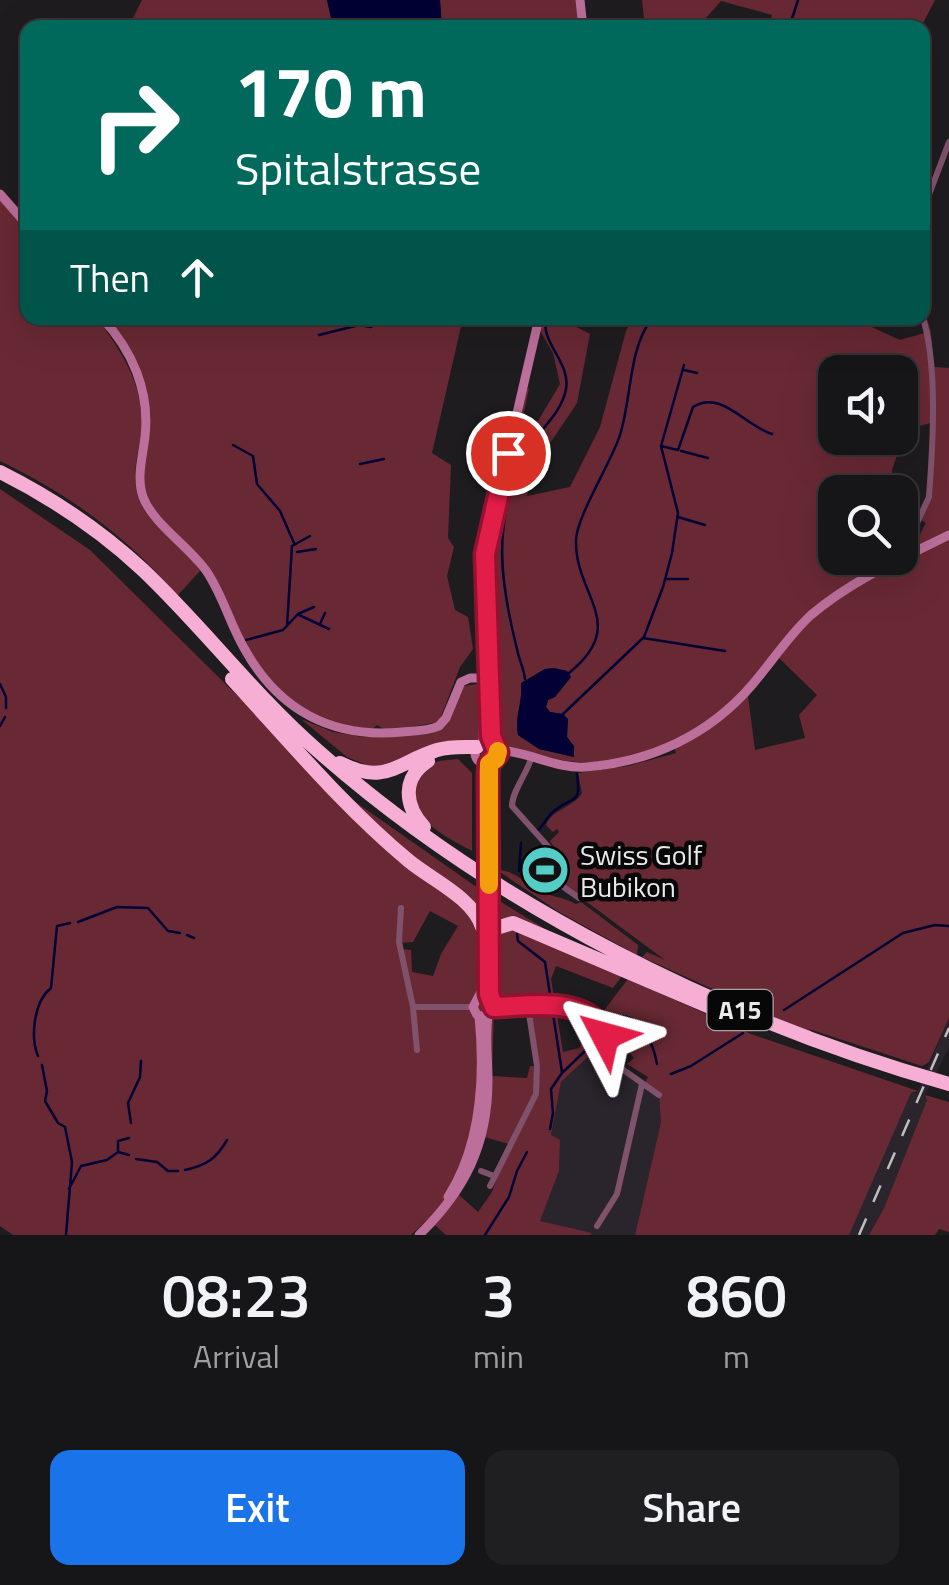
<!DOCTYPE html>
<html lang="en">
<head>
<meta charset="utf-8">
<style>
	body { margin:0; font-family:"Titillium Web",sans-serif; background:#1f1e20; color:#f1f3f6; height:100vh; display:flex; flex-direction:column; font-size:38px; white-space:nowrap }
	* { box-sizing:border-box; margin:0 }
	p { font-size:32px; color:#9e9fa1 }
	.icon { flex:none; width:55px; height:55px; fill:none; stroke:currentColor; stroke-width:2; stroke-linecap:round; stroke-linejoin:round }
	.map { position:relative; height:1235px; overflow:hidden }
	.sheet { display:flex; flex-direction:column; background:#161517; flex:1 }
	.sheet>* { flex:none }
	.top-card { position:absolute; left:20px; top:20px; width:910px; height:305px; border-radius:20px; box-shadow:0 10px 40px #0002,0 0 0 2px #353436; background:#00695c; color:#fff; overflow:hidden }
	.tools { position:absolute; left:818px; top:355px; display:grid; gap:20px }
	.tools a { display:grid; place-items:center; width:100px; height:100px; border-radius:20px; background:#161517; box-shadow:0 10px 40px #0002,0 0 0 2px #353436; font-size:50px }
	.pin { position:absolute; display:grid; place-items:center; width:85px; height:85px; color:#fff; margin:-42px; border:5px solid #fff; border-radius:50%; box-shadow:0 2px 10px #0007 }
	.me { position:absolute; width:110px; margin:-55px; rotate:309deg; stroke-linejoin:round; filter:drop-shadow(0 0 8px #0008) }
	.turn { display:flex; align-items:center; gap:35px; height:210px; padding:0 50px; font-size:45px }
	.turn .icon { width:130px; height:130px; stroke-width:2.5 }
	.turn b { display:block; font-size:70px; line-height:85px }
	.then { display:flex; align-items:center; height:95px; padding:0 50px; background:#0003; gap:20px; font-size:38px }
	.eta { display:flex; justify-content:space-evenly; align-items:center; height:170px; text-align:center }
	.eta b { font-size:60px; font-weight:600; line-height:70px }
	.action { display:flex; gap:20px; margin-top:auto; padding:20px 50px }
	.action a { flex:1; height:115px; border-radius:20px; background:#1a73e8; color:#fff; font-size:40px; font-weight:600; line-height:115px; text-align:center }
	.action a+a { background:#1f1e20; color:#f1f3f6 }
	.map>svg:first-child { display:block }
	.built { fill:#2a242c }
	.green { fill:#692934; fill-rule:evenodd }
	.water { fill:#020034 }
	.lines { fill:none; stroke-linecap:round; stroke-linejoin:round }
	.stream { stroke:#020034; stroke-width:2.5 }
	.street { stroke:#81526c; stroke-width:6 }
	.secondary { stroke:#bb6f9a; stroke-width:9 }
	.highway { stroke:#f6aed5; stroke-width:14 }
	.rail { stroke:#bfbdbf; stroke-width:2.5; stroke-dasharray:18 18; stroke-linecap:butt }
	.route-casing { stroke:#92132f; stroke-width:25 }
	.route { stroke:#e11d48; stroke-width:18 }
	.slow { stroke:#f59e0b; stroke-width:18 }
	.labels { text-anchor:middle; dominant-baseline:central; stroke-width:9; stroke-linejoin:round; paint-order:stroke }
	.shield { fill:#080708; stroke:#a6a4a6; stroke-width:2.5 }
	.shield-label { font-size:25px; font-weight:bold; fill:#eae8ea }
	.poi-label { font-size:28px; fill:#eae8ea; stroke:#080708; text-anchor:start }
</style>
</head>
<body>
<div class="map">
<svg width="949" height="1235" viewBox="0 0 949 1235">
	<rect width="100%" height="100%" fill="#1e1c1f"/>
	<path class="built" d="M949 1018V1047L925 1095 927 1100 884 1208 869 1235H849L876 1169 911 1093H917Z
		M606 1040 615 1065 659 1095 661 1122 635 1235H590L540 1221 559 1171 560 1140 551 1136 561 1082Z"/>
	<path class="green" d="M142 0H327L333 27 128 28Z
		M440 0H577L580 27H442Z
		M642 0H935L921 27H769L772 15 721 1 706 18 720 27H712L702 21 684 27H637L644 18Z
		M0 197 27 229 28 318H97C122 352 145 386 141 431 139 450 132 473 137 493 145 526 183 543 200 571L177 596C131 539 66 492 0 461Z
		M923 306 931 332 934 367 949 368V1018L929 1062 922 1066 809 1029 816 1036 642 957 647 952 665 960 560 882 557 863 560 856 550 841 559 832 557 829 553 832 546 825C552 809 573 808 582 793L578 773 628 766 676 753 674 746C736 715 762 663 809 617 834 594 867 581 894 561 882 563 867 574 855 582 761 637 747 730 629 757 599 763 574 765 546 756 530 751 507 752 495 742L488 612 489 544 526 390 529 388 523 417 538 421 560 384 553 353 539 329 542 318H559L590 334 577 403 532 470 527 496 570 487 600 427 626 331 633 318H852L900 340 928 332ZM835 372H900V438H835ZM931 423 929 496 921 520 926 523 918 538 900 520V558H835V492H900V506L906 485 893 482 892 470 906 429ZM779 658 817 695 799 715 805 738 755 750 748 696ZM554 668 567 671 571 677 555 697 548 700 546 707 550 712 563 714 568 719 567 737 574 747V757L539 749 518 735C515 716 523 702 521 683L545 669Z
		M102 318H463L432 453 451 465 448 538 454 547 447 576 455 610 468 617 473 649 460 667 439 722 387 731 377 725 369 732 347 729 299 710 251 660 211 579 153 514 142 495 146 422 138 374Z
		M0 489 90 550 271 729 347 796 475 886 622 976 613 988 556 966 551 979 563 1052 579 1048 585 1038 594 1051 561 1082 551 1135 560 1140 559 1171 540 1221 592 1233 590 1235H446L428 1219 411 1235H13L0 1226ZM430 911 458 926 441 954 433 976 412 972 411 950 401 949 400 943 413 942ZM528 1008 536 1066H530L527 1078 492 1076 494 1010ZM481 1136 509 1144 492 1192 478 1212 458 1194Z
		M477 684 481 693 480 741 436 743 405 759 374 768 347 757 301 719 333 732 363 737 431 733 443 728 464 686Z
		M458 759 472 773V851C454 841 430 830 419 812 408 795 416 773 433 763 439 760 451 760 458 759Z
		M497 870C518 870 525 886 543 893 555 897 565 898 576 904L581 902 638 945 637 955 559 912Z
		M628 979 751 1034 918 1091 911 1093 849 1235H635L661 1122 659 1095 644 1085 648 1077 627 1064 634 1058 623 1045 612 1053 607 1026 599 1017Z
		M925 1095 949 1102V1232L939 1229 935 1235H869L884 1208 927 1100Z"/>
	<path class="water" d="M327 0H440L442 27H333Z
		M554 668 567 671 571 677 555 697 548 700 546 707 550 712 563 714 568 719 567 737 574 746V757L539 749 518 735C514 716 523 703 521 683L545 669Z"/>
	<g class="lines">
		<path class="stream" d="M789 28 798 0
			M319 335 359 325 371 327 385 318
			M684 370 697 373
			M233 445 253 456 257 484 280 511 294 543
			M661 446 678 450 693 407C721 389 745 426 772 434
			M681 451 708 458
			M360 464 384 459
			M678 517 705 525
			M297 552 316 549
			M665 579H688
			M299 615 329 629
			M320 624 325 613
			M287 626 292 546 310 536
			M643 638 725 651
			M246 640 283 630 298 614 314 607
			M569 673C630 624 575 596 576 541 576 517 612 461 620 435 632 397 628 350 652 318
			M525 679C524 669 519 660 517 649 500 581 493 528 521 461 532 435 561 417 566 389 571 363 540 342 546 318
			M0 684 6 697V708
			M563 714 644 637 663 587 672 553 678 513 661 446 684 365
			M0 726 5 717
			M538 830C545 824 547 816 554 811 575 794 581 806 577 774
			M519 871 521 843
			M78 922 117 907 148 908 168 931 180 933
			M517 934 518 941 545 962 562 1072
			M187 935 194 938
			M784 1010 903 933 935 925 949 926
			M602 1023C634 1001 652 1037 657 1064
			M38 1056C30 1037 34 1001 51 988L57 926 70 923
			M42 1065 47 1091 45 1101 58 1123 65 1127 72 1162 66 1235
			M671 1074 691 1066 743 1033
			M131 1123 128 1103 140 1077 141 1061
			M550 1129 553 1113 551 1089 562 1073 584 1052 598 1030
			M118 1152 129 1155
			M136 1159 157 1162 168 1171H178
			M185 1170C207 1165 216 1159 227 1140
			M69 1189 81 1166 107 1160 118 1152V1141L129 1138
			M485 1235 509 1197 517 1171 527 1152"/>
		<path class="street" d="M922 213 949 142
			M922 220 926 221
			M922 315C938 363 933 444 929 496
			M912 553 910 538 929 497
			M532 756C527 774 512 791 512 806L552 851 558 883 579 898
			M401 908 399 942 413 1007H473
			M413 1007 417 1050
			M494 1007 571 1008 586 1012 601 1026 615 1064 659 1095
			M481 1171 494 1176
			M490 1186 536 1094 537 1066 528 1007
			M597 1226 617 1194 642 1084"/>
		<path class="secondary" d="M580 0 583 28
			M0 194 28 226
			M102 318C132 350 150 391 145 436 143 456 136 477 143 497 153 524 190 547 207 572 223 596 230 624 244 648 278 710 332 739 402 732 415 731 428 731 439 726L446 718 461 682 470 678H490
			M490 673 492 743
			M475 753a11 11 0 1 1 22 0a11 11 0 1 1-22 0Z
			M483 742 487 543 539 318
			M497 750C528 751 555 769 586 767 651 762 709 735 752 685 772 662 788 636 811 615 851 581 902 558 949 535
			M488 816 490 998
			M481 997 490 998 494 1004 492 1013 486 1017 477 1015 473 1007 482 990 483 764
			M448 1197C481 1145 485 1077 479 1016
			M419 1235C465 1190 488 1145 488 1080 488 1059 485 1038 488 1016"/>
		<path class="highway" d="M0 472C52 498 100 530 143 570 204 628 254 695 317 750 492 905 725 1021 949 1084
			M232 679C289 741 344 807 409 861 432 880 473 898 482 927
			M340 763C386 786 396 763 437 750 450 746 463 747 477 747
			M424 827C404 805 402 778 428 761
			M489 948 496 928 513 923 710 1007"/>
		<path class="rail" d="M859 1235 949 1028"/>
	</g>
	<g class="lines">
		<g class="route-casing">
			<path id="route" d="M508 453 485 554 491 736 498 753 489 764 488 773 489 994 494 1007C530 1006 591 995 605 1036"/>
		</g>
		<use href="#route" class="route"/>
		<path class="slow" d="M489 885V764L496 759 498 751"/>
	</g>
	<defs>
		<g id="stadium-disc" transform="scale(2.5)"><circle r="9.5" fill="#54cdc7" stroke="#080708"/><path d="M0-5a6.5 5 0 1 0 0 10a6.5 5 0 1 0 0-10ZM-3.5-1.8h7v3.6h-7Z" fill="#111"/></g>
	</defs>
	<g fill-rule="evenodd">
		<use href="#stadium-disc" x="545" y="870"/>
	</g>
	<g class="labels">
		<rect class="shield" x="707.5" y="990" width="65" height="40" rx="8"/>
		<g class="shield-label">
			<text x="740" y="1010">A15</text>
		</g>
		<g class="poi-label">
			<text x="580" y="854">Swiss Golf<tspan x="580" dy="32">Bubikon</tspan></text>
		</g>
	</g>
</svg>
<div class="tools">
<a><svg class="icon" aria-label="sound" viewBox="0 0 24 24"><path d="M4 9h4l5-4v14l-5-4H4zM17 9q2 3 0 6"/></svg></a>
<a><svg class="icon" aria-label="search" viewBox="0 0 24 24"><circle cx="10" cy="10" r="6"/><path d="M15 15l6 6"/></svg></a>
</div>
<div class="pin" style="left:508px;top:453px;background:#d93025"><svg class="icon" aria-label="arrive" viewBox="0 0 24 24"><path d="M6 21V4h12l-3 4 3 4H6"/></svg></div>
<svg class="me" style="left:605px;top:1036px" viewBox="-20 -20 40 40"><path d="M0-17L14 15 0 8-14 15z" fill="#e11d48" stroke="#fff" stroke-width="4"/></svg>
<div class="top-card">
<div class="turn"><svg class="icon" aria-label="right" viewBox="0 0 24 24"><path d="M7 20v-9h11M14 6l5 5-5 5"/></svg><div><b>170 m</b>Spitalstrasse</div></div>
<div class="then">Then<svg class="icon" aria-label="ahead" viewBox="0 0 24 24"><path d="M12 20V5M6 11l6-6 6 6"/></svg></div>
</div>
</div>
<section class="sheet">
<div class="eta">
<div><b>08:23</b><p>Arrival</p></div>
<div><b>3</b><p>min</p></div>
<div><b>860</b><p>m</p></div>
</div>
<div class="action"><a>Exit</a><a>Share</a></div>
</section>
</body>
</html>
